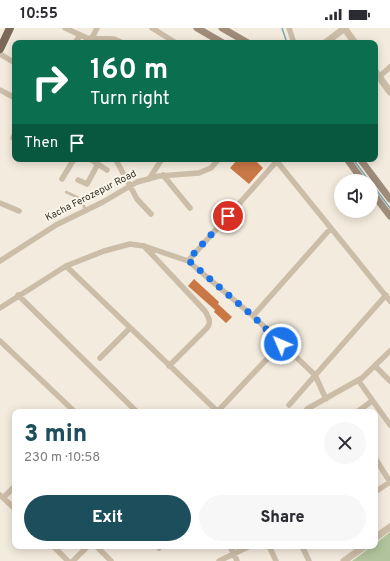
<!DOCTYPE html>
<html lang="en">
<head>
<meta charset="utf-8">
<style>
	body { margin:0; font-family:Overpass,sans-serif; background:#f7f7f7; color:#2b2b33; height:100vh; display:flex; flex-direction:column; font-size:15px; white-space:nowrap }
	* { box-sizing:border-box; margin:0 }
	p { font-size:13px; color:#7c7c81 }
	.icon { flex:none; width:22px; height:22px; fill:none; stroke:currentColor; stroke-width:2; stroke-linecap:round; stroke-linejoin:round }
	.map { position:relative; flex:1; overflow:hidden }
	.panel { position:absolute; left:12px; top:381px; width:366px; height:140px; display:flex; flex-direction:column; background:#fff; border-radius:8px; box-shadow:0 2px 10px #0003 }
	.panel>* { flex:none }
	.top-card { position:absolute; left:12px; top:12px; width:366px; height:122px; border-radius:8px; box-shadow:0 2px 10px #0003; background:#0b6e4f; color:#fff; overflow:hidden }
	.controls { position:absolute; left:334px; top:146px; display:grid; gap:8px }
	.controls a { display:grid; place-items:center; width:44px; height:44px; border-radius:50%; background:#fff; box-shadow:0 2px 10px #0003; font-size:20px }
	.pin { position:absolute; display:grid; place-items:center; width:34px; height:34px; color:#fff; margin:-17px; border:2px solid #fff; border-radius:50%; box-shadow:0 1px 4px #0007 }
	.me { position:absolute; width:44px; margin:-22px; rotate:315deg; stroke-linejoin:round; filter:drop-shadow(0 0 3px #0008) }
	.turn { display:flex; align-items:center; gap:14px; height:84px; padding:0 12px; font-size:18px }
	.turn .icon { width:52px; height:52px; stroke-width:2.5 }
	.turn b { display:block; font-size:28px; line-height:34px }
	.then { display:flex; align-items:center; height:38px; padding:0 12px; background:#0003; gap:8px; font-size:15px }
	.round { display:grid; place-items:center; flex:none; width:42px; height:42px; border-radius:21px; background:#f7f7f7 }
	.headline { display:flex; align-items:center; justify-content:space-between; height:68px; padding:0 12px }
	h1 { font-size:24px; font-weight:800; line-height:30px; color:#1d4e5b }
	.action { display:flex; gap:8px; margin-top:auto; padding:8px 12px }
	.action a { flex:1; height:46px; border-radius:24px; background:#1d4e5b; color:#fff; font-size:16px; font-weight:800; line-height:46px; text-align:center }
	.action a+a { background:#f7f7f7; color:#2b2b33 }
	.status { display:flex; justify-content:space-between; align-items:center; height:28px; padding:0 20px; background:#fff; direction:ltr }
	.status svg { height:11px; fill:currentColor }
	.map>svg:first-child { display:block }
	.green { fill:#b0c39c }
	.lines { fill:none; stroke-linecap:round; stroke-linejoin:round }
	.stream { stroke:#7ba7b1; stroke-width:1.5 }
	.building { fill:#c97745 }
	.service { stroke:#ccbda8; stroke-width:2.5 }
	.minor { stroke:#ccbda8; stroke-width:5.5 }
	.tertiary { stroke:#ccbda8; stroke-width:7 }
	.secondary { stroke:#9f8c79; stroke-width:7 }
	.primary { stroke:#7a6959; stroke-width:8 }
	.route { stroke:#1a73e8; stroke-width:7; stroke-dasharray:0 12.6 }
	.labels { text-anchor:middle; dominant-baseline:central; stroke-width:4; stroke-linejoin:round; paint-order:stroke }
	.street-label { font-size:10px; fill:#383028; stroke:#faf5e9 }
</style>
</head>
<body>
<div class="status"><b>10:55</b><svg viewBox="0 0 49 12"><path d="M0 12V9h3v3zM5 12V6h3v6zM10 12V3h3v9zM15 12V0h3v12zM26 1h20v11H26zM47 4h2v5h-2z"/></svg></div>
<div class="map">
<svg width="390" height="533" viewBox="0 0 390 533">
	<rect width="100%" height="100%" fill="#f3ebdd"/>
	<path class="green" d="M390 504V533H352L372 518H375V516Z"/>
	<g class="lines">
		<path class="stream" d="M282 0 287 15
			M353 131 369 153
			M371 155 390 180"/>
	</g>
	<path class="building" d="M238 131H254L263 140 249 156 230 140Z
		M194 251 219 274 218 276 232 289 226 295 214 284 215 282 188 258Z"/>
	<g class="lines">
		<path class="service" d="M66 164 79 170 86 182"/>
		<path class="minor" d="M65 0 87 10 114 11 123 15
			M152 0 176 15
			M289 0 294 15
			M92 10 97 0
			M75 15 80 7
			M0 26 15 35
			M379 49 390 39
			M0 62 15 70
			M13 110 15 106
			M90 131 107 142
			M275 131 390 273
			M117 134 137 171 151 186
			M163 147 190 180
			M62 151 74 131
			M149 151 162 131
			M78 152 87 156 98 136
			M0 175 19 183
			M144 218 205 283C209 290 212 295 206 301L169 338
			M0 233 56 197 103 174 137 154 159 148 199 145 211 140 219 131
			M188 233 277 133
			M66 238 217 383
			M18 267 137 384
			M0 280 66 238 104 223 130 216 144 218 188 233 253 288 315 347 326 371
			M253 288 331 200
			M0 313 75 384
			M100 330 130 300
			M375 338 390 353
			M358 352 390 397
			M289 377 386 267
			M217 384 281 316
			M306 384 307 381 362 350 390 323
			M357 384 372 373
			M375 430 390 454
			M375 464 390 454
			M0 467 15 481
			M3 470 15 458
			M53 518 68 533
			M96 518 111 533
			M157 518 159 520
			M230 518 237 533
			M269 518 276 533
			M302 518 309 533
			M73 533 88 518
			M219 533 250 518"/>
		<path class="tertiary" d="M345 1 355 15
			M325 15 345 0
			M375 43 390 64
			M375 510 390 499
			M344 533 365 518"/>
		<path class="secondary" d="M197 0 223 15
			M222 0 248 15
			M347 131 363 153
			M360 131 390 171
			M371 163 390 188"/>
		<path class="primary" d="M0 21 10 0"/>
	</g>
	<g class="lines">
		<path class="route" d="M228 188 188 232 253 288 281 316"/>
	</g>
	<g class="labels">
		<g class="street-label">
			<text transform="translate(91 168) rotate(-27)">Kacha Ferozepur Road</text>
		</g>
	</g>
</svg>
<div class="controls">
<a><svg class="icon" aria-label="sound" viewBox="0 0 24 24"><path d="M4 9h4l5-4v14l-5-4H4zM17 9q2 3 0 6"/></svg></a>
</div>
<div class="pin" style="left:228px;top:188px;background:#d93025"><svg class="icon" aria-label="arrive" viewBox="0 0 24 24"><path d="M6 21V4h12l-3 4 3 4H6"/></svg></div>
<svg class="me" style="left:281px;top:316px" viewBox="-20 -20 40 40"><circle r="17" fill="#1a73e8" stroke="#fff" stroke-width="3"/><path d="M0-11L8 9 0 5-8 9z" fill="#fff"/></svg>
<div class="top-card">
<div class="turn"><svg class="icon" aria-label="right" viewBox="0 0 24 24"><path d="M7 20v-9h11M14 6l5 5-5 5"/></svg><div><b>160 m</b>Turn right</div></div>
<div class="then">Then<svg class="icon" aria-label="arrive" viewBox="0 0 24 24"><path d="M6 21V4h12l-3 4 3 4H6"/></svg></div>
</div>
<section class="panel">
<div class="headline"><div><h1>3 min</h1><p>230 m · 10:58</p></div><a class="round"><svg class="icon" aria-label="close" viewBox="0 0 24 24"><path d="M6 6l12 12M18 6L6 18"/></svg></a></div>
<div class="action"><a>Exit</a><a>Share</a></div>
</section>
</div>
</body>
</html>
